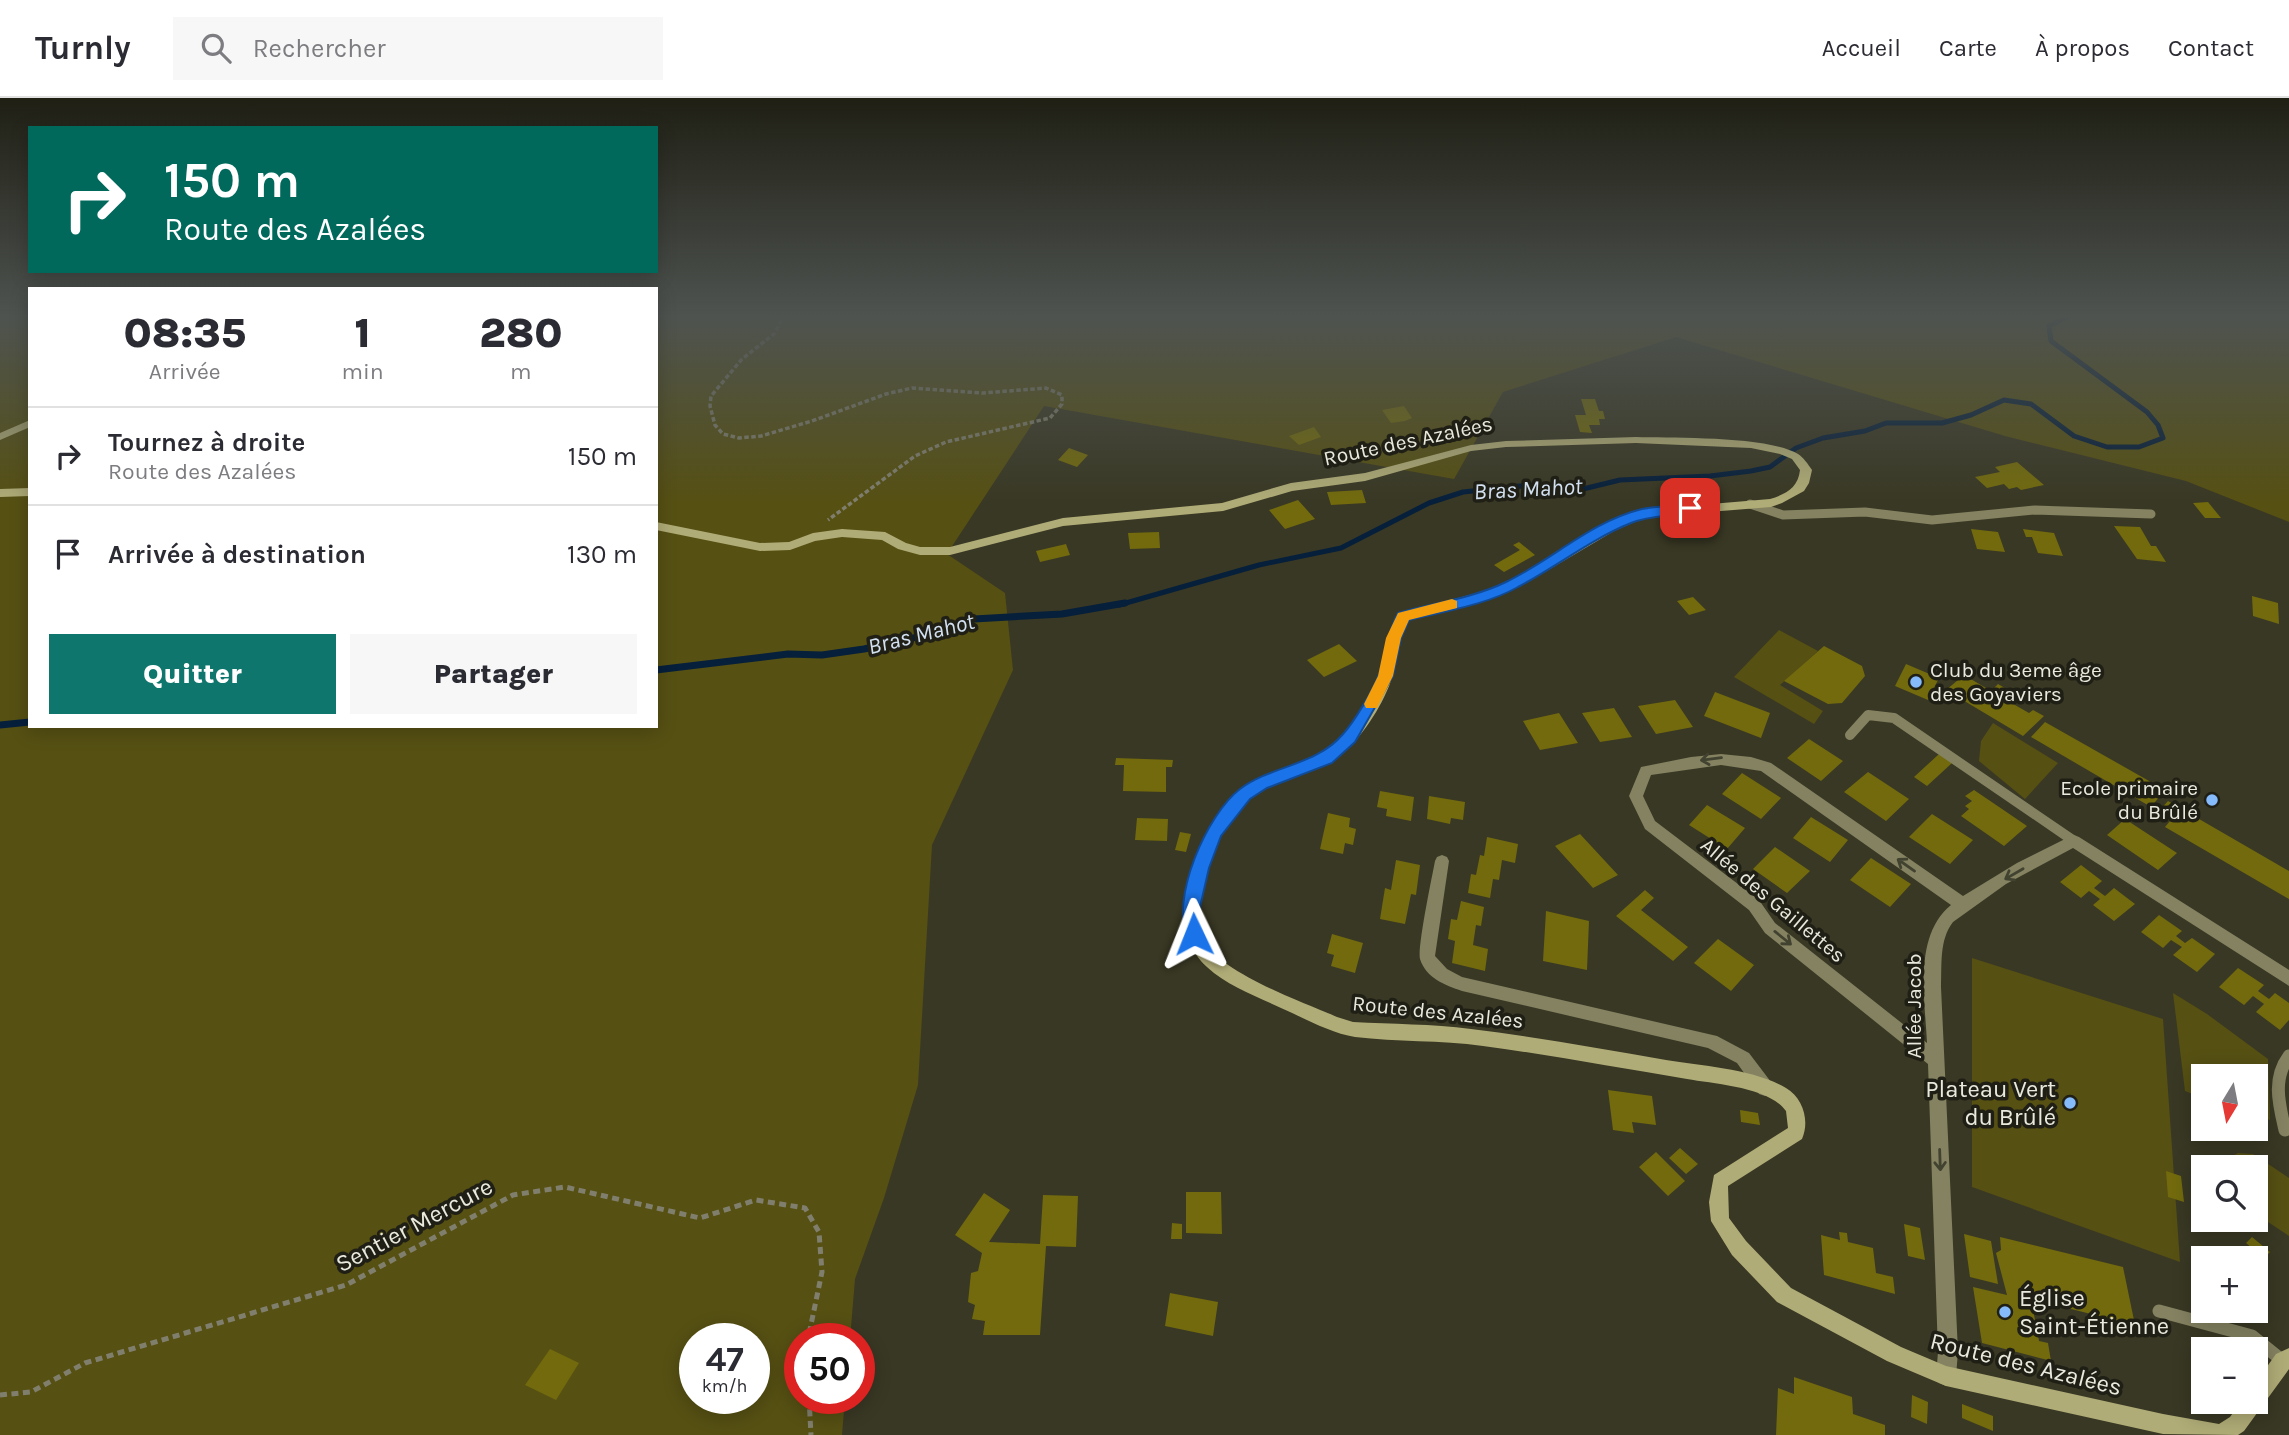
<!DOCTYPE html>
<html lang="fr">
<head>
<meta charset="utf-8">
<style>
	body { margin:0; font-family:Karla,sans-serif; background:#f7f7f7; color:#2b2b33; height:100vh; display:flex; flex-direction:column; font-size:26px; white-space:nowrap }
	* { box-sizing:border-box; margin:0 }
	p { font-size:23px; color:#7c7c81 }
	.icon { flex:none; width:38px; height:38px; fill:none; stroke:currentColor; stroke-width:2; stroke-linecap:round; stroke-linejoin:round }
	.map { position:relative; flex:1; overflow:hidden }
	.side { position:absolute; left:28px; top:189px; width:630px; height:441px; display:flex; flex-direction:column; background:#fff; border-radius:0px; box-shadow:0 4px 18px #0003 }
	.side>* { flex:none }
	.hud { position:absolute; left:28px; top:28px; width:630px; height:147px; border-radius:0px; box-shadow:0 4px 18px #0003; background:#00695c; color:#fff; overflow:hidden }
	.needle { width:46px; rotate:190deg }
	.fabs { position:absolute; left:2191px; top:966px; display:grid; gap:14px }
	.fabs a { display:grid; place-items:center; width:77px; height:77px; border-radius:0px; background:#fff; box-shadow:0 4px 18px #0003; font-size:35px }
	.speed { position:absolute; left:679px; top:1225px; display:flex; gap:14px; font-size:35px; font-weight:700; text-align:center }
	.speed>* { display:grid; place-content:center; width:91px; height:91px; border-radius:50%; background:#fff; box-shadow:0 4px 18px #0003; line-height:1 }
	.speed small { font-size:18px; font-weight:400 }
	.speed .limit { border:10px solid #d22; background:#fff; color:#111 }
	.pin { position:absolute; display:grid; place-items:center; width:60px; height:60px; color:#fff; margin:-30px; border-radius:14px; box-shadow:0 4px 10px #0006 }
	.me { position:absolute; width:77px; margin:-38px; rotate:358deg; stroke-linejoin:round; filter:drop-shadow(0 0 5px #0008) }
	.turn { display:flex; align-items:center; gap:24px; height:147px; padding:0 21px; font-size:32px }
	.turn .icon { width:91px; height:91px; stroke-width:2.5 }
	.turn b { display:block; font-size:49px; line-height:60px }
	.eta { display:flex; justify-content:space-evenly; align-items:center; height:119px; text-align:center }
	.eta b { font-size:42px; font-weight:800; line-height:49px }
	.button { display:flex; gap:14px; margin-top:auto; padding:14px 21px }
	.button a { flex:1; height:80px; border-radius:0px; background:#0f766e; color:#fff; font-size:28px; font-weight:800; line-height:80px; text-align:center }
	.button a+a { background:#f7f7f7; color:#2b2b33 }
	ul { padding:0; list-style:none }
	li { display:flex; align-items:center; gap:21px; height:98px; padding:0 21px; border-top:2px solid #e1e1e2 }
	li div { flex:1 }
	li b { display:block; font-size:26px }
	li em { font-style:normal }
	header { display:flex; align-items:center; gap:42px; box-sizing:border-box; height:98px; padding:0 35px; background:#fff; border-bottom:2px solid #e1e1e2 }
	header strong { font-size:33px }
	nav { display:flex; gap:38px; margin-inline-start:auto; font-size:24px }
	.search { width:490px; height:63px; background:#f7f7f7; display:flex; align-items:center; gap:18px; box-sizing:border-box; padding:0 24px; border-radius:0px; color:#7c7c81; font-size:26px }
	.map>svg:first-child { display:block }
	.green { fill:#565013; fill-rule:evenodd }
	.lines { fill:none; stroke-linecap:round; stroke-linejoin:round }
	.stream-far1 { stroke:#061f3b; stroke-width:5 }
	.stream { stroke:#061f3b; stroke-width:7 }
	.building { fill:#726a0d }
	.path-far1 { stroke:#807f6e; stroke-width:3.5; stroke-dasharray:4.5 2.5; stroke-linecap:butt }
	.path { stroke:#807f6e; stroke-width:5; stroke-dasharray:7 4.5; stroke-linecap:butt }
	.service-far2 { stroke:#848261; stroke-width:9 }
	.service-far1 { stroke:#848261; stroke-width:10 }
	.service { stroke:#848261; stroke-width:13 }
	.minor { fill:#848261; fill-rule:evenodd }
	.secondary { fill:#b0ac77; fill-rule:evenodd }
	.oneway { stroke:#424230 }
	.route { fill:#1a73e8; stroke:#114b97; stroke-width:2 }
	.slow { fill:#f59e0b }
	.poi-dot { fill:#86bbfb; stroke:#1f1f16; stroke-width:2.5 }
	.labels { text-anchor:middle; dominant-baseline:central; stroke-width:7; stroke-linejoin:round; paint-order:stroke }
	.street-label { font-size:21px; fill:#eae9dd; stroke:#1f1f16 }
	.poi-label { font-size:21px; fill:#eae9dd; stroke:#1f1f16; text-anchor:start }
	.water-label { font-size:23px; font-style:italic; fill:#d2e0f0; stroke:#1f1f16 }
	.near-poi-label { font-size:24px; fill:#eae9dd; stroke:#1f1f16; text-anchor:end }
	.near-street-label { font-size:24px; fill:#eae9dd; stroke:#1f1f16 }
</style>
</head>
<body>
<header>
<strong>Turnly</strong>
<div class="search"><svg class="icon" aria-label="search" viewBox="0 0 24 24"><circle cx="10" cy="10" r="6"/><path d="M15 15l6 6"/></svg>Rechercher</div>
<nav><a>Accueil</a><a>Carte</a><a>À propos</a><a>Contact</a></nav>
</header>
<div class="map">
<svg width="2289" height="1337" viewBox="0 0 2289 1337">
	<rect width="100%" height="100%" fill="#393824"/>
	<path class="green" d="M0 217H30V628H656V217H2289V424L2186 383 2005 338 1676 239 1503 294 1454 381 1044 308 947 456 1005 495 1013 572 932 747 918 987 884 1100 855 1181 850 1241H800V1300H845L842 1337H0ZM695 1241H754V1300H695Z
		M1779 532 1818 553 1780 587 1823 613 1814 626 1734 579Z
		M1993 625 2058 665 2025 701 1979 663 1981 643Z
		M1972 860 2163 921 2180 1164 1972 1089Z
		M2173 895 2207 916 2268 961 2270 1022 2256 1017V978H2203V1000L2185 993Z
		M2238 1055 2253 1056 2289 1080V1138L2256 1116V1069H2224L2227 1061Z"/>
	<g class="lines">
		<path class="stream-far1" d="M1119 507 1259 467 1341 450 1429 405 1463 394 1520 388 1583 391 1620 382 1710 378 1751 373 1770 369 1796 350 1823 340 1865 333 1886 325H1942L1971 317 2004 302 2031 306 2074 338 2107 349H2139L2163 340 2158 327 2147 314 2051 243 2049 228 2071 217"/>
		<path class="stream" d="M656 572 788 556 822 557 864 551 910 541 974 521 1062 516 1125 505
			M0 627 30 624"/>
	</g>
	<path class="building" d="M1581 301H1595L1599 313H1603L1605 321H1599L1600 327H1589L1592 335 1580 334 1575 317H1586Z
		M1404 308 1412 320 1405 323 1391 325 1382 312Z
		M1314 329 1321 339 1299 347 1289 338Z
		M1069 350 1088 357 1077 369 1058 362Z
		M2017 364 2044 387 2021 392 2017 389 2009 391 2004 386 1987 390 1975 379 2000 374 1995 369Z
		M1362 392 1366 405 1331 407 1327 394Z
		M1298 402 1315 421 1285 431 1269 412Z
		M2208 404 2221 420H2205L2193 405Z
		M2114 428 2140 429 2151 448H2156L2166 464 2137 461Z
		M1971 431 1998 434 2005 454 1977 451Z
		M2023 431 2054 435 2063 458 2038 455 2032 439H2026Z
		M1159 434 1160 450 1130 451 1128 435Z
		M1519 444 1535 457 1504 474 1494 467 1520 452 1513 447Z
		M1066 446 1070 457 1040 464 1036 453Z
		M2252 498 2278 505 2279 526 2253 518Z
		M1693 499 1706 512 1689 517 1677 503Z
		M1339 546 1357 563 1324 579 1307 562Z
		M1824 548 1862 568 1865 578 1842 605 1828 606 1784 583Z
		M1906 566 1939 580 1928 602 1895 588Z
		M1964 577 1991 593 1998 586 2015 596 2008 603 2029 615 2033 612 2044 618 2023 638 1946 592Z
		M1715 594 1770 615 1761 640 1704 618Z
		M1675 602 1693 629 1656 636 1638 608Z
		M1614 610 1632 639 1600 644 1582 615Z
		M1559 615 1578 645 1540 652 1523 623Z
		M2045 624 2165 692 2151 709 2031 639Z
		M1809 641 1843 663 1821 683 1787 660Z
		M1939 656 1952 665 1927 688 1914 679Z
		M1116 660 1173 662 1172 669H1166V694L1123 693 1124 667H1115Z
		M1868 674 1909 701 1886 723 1844 694Z
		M1742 675 1781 700 1761 721 1722 696Z
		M1974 692 2005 713 2027 728 2004 748 1961 718 1969 711 1965 708 1972 703 1965 698Z
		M1380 693 1414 699 1411 723 1386 718 1387 711 1377 709Z
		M1429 698 1465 704 1463 722 1451 720 1450 726 1427 721Z
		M2168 703 2289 773V801L2165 729 2170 723 2157 715Z
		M1707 707 1745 730 1727 751 1689 727Z
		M1328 715 1350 720 1349 729 1356 731 1353 747 1345 745 1343 756 1320 751Z
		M1932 716 1973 742 1950 766 1909 739Z
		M1811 719 1848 742 1830 764 1793 740Z
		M1137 720 1168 721 1167 743 1135 742Z
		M2125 721 2177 755 2158 772 2107 737Z
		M1180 734 1191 736 1186 754 1175 752Z
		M1580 736 1618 777 1593 790 1555 748Z
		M1487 739 1518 746 1515 765 1502 762 1499 782 1493 781 1490 800 1468 795 1471 776 1476 777 1480 757 1484 758Z
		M1775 749 1810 773 1787 795 1753 771Z
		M1871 760 1911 786 1890 809 1850 782Z
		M1396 762 1420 767 1416 797 1411 796 1405 826 1380 821 1385 790 1391 792Z
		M2081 767 2102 783 2094 790 2105 798 2114 790 2135 806 2114 823 2093 807 2100 801 2089 793 2081 800 2060 784Z
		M1645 792 1654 800 1641 812 1688 849 1673 863 1616 818Z
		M1461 803 1484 809 1481 828 1476 827 1473 847 1488 851 1485 873 1452 865 1455 843 1448 841 1451 821 1457 822Z
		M1546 813 1589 823 1587 872 1543 863Z
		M2159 817 2182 833 2176 838 2185 845 2192 840 2215 856 2197 874 2173 857 2182 849 2171 842 2163 850 2141 834Z
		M1332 836 1363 845 1355 875 1331 868 1334 857 1327 855Z
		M1718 841 1754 867 1731 893 1694 865Z
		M2238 870 2264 887 2258 893 2269 901 2275 895 2289 905V922L2280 932 2256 914 2264 906 2253 898 2244 907 2219 889Z
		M1608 992 1652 998 1656 1027 1632 1024 1634 1035 1613 1032Z
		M1740 1012 1758 1015 1760 1027 1741 1024Z
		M1680 1050 1698 1066 1686 1076 1669 1060Z
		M1656 1054 1685 1083 1668 1098 1639 1069Z
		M2166 1073 2181 1078 2184 1104 2168 1099Z
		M1186 1094H1221L1222 1136 1186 1135Z
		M984 1095 1010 1112 989 1144 1040 1146 1043 1097 1078 1098 1076 1149 1046 1148 1040 1237H983L985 1223 972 1221 975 1207 968 1204 971 1175 978 1173 982 1155 955 1137Z
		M1172 1125 1182 1126V1141H1171Z
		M1904 1126 1920 1130 1925 1162 1908 1158Z
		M1839 1134 1847 1135 1848 1144 1873 1150 1876 1175 1893 1179 1895 1196 1824 1177 1821 1137 1840 1142Z
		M1964 1136 1991 1143 1998 1186 1970 1179Z
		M2000 1139 2123 1169 2135 1227 2031 1201 2039 1243 2048 1245 2051 1263 1982 1245 1973 1189 2007 1197 1996 1155 2001 1152Z
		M2252 1139 2270 1154 2264 1160 2246 1145Z
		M1170 1195 1218 1204 1213 1238 1165 1228Z
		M550 1251 579 1265 556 1302 525 1287Z
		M1794 1279 1852 1299 1853 1316 1885 1327V1337H1776L1778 1290 1794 1296Z
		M1912 1297 1928 1304 1927 1326 1911 1319Z
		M1962 1306 1993 1318V1333L1962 1320Z"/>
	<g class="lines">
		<path class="path-far1" d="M776 217 781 223 774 236 742 261 711 298 710 308 715 327 723 336 739 340 761 338 812 323 886 296 912 290 983 295 1046 290 1062 297V306L1050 320 946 344 915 358 828 422"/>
		<path class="path" d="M0 1297 31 1294 85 1265 346 1187 513 1097 565 1089 700 1120 756 1102 805 1110 819 1134 822 1174 808 1241
			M809 1300 811 1337"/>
		<path class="service-far2" d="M1750 406 1783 417 1865 414 1932 422 2035 412 2151 416"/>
		<path class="service-far1" d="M1850 637 1868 617 1894 620 2074 743"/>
		<path class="service" d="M2285 1032C2279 1006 2272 981 2289 958
			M2159 1213 2252 1238 2283 1263"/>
		<path class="minor" d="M1721 656 1751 659 1771 665 1963 798 2017 765 2069 739 2074 737 2079 739 2289 872V888L2073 750 2006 786 1953 824C1939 842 1942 867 1941 889L1958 1254 1956 1278 1953 1285 1946 1288 1939 1285 1936 1278 1938 1254 1928 966 1765 835 1749 812 1645 731 1629 698 1641 669 1691 659ZM1721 667 1761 673 1951 807C1913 838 1925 901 1927 945L1775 825 1759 802 1655 723 1643 698 1651 677Z
			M1442 757 1447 759 1449 763 1435 858 1447 871 1462 879 1717 938 1749 955 1771 984 1773 990 1771 996 1765 998 1759 996 1737 965 1708 950 1462 893C1445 887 1426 880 1420 861 1417 850 1432 779 1435 763L1437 759Z"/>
		<path class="secondary" d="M30 322V329L0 342V335Z
			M1636 339C1673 340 1769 338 1798 356 1803 359 1808 366 1812 372L1809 385 1804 393 1782 405 1771 409 1646 419 1614 433 1533 481 1503 496 1408 522C1399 538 1398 555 1394 573 1387 600 1368 630 1349 650 1324 675 1287 675 1259 694 1232 711 1216 741 1208 772 1202 792 1196 818 1203 839 1214 873 1305 905 1337 919L1353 924C1392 926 1432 926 1471 931 1536 939 1601 951 1666 962 1703 968 1754 971 1786 990 1803 1000 1810 1023 1802 1041L1728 1088 1729 1120 1746 1143 1791 1190 1901 1249 1946 1268 2163 1316 2219 1326 2230 1319 2241 1304H2256V1284L2276 1256 2289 1250V1271L2244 1333 2238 1337 2163 1336 1946 1288 1887 1263 1777 1204 1732 1157 1711 1123 1709 1104 1714 1077 1788 1030 1786 1013C1769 989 1715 986 1687 981 1619 970 1551 957 1483 948 1440 942 1397 944 1355 939 1330 935 1304 920 1281 910 1256 898 1227 888 1207 869 1172 838 1186 782 1203 745 1218 710 1241 686 1277 673 1298 666 1321 660 1338 643 1356 626 1373 600 1380 576 1386 555 1387 535 1400 516L1495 490 1524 475 1605 427 1640 412 1770 401C1786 396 1798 390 1800 372L1792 361 1780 356 1751 350 1636 345 1506 349 1471 353 1365 383 1292 393 1223 413 1063 428 950 457H920L898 451 882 442 842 439 815 443 790 452 760 453 656 432V424L760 445 789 444 813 435 842 431 885 434 906 445 920 449H950L1063 420 1222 405 1291 385 1365 375 1471 347 1506 343Z
			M30 390V398L0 399V391Z"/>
	</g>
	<defs><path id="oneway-shaft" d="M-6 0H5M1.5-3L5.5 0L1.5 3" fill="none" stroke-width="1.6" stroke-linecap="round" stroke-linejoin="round" transform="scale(1.75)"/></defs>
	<g class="oneway">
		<use href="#oneway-shaft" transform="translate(1711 661) rotate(173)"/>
		<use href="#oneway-shaft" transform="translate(1906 767) rotate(-145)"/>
		<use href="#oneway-shaft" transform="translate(2014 776) rotate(150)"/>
		<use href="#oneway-shaft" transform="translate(1783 840) rotate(39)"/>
		<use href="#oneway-shaft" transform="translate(1940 1062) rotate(88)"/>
	</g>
	<linearGradient id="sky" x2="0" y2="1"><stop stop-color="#1f1f14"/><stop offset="0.54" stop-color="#4e5350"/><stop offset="1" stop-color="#4e5350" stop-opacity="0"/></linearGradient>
	<rect width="2289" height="404" fill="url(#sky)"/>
	<path class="route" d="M1690 406 1695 407V413C1674 419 1652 416 1631 425 1591 441 1556 469 1518 489 1486 507 1445 513 1409 522L1401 540 1393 578 1355 644 1332 665 1267 690 1250 701 1221 738 1209 770 1200 809 1203 836 1200 841 1194 843 1188 841C1169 802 1207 716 1240 691 1272 667 1316 668 1343 636 1354 624 1374 591 1379 576 1386 555 1387 535 1398 515 1434 505 1473 500 1506 484 1552 462 1592 423 1642 411 1658 408 1674 408 1690 406Z"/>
	<path class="slow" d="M1452 501 1457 503V510L1409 522 1401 540 1393 578 1377 610H1366L1364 606 1378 578 1386 540 1398 515Z"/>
	<g class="poi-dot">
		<circle cx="1916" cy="584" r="7"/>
		<circle cx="2212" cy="702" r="7"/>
		<circle cx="2070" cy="1005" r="7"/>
		<circle cx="2005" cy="1214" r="7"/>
	</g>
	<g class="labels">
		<g class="street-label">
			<text transform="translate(1408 343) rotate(-12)">Route des Azalées</text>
			<text transform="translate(1773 802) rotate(40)">Allée des Gaillettes</text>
			<text transform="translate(1914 908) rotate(-90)">Allée Jacob</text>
			<text transform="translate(1438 914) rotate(6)">Route des Azalées</text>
		</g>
		<g class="poi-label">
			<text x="1930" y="572">Club du 3eme âge<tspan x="1930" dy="24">des Goyaviers</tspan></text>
			<text x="2198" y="690" text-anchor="end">Ecole primaire<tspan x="2198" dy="24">du Brûlé</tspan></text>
		</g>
		<g class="water-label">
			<text transform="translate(1528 391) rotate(-3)">Bras Mahot</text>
			<text transform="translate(921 536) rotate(-14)">Bras Mahot</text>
		</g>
		<g class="near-poi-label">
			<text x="2056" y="991">Plateau Vert<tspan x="2056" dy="28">du Brûlé</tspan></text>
			<text x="2019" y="1200" text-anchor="start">Église<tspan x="2019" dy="28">Saint-Étienne</tspan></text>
		</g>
		<g class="near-street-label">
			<text transform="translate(414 1127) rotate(-28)">Sentier Mercure</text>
			<text transform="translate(2026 1266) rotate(14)">Route des Azalées</text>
		</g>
	</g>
</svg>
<div class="fabs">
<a><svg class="needle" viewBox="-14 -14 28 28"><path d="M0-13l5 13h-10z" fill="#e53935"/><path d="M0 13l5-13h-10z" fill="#7c7c81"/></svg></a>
<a><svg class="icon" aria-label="search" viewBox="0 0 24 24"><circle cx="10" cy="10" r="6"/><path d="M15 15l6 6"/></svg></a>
<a>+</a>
<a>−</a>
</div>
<div class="speed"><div>47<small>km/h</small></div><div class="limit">50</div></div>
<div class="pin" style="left:1690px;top:410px;background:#d93025"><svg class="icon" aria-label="arrive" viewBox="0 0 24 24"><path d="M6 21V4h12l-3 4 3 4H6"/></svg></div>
<svg class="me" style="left:1194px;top:836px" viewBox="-20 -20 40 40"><path d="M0-17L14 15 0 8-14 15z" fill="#1a73e8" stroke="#fff" stroke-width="4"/></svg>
<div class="hud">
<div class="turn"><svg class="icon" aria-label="right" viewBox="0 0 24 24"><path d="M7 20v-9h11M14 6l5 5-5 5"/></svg><div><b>150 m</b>Route des Azalées</div></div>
</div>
<section class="side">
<div class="eta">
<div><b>08:35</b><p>Arrivée</p></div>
<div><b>1</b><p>min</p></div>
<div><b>280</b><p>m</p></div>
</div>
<ul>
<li><svg class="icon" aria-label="right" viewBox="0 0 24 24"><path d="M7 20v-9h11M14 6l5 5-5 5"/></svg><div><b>Tournez à droite</b><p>Route des Azalées</p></div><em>150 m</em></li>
<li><svg class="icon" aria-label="arrive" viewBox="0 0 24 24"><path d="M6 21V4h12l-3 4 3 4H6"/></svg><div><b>Arrivée à destination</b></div><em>130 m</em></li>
</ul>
<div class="button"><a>Quitter</a><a>Partager</a></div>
</section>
</div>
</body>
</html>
